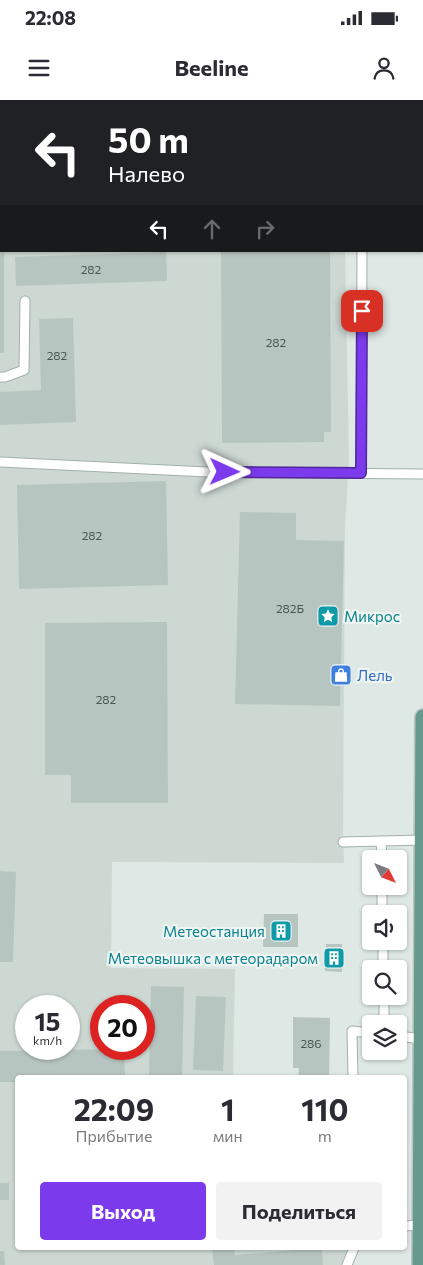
<!DOCTYPE html>
<html lang="ru">
<head>
<meta charset="utf-8">
<style>
	body { margin:0; font-family:Commissioner,sans-serif; background:#f2f2f3; color:#2b2b33; height:100vh; display:flex; flex-direction:column; font-size:19px; white-space:nowrap }
	* { box-sizing:border-box; margin:0 }
	p { font-size:16px; color:#7c7c81 }
	.icon { flex:none; width:28px; height:28px; fill:none; stroke:currentColor; stroke-width:2; stroke-linecap:round; stroke-linejoin:round }
	.map { position:relative; flex:1; overflow:hidden }
	.drawer { position:absolute; left:15px; top:975px; width:392px; height:175px; display:flex; flex-direction:column; background:#fff; border-radius:5px; box-shadow:0 1px 4px #0004 }
	.drawer>* { flex:none }
	.hud { position:absolute; left:0px; top:0px; width:424px; height:152px; box-shadow:0 1px 4px #0004; background:#202124; color:#fff; overflow:hidden }
	.needle { width:32px; rotate:132deg }
	.tools { position:absolute; left:362px; top:750px; display:grid; gap:10px }
	.tools a { display:grid; place-items:center; width:45px; height:45px; border-radius:5px; background:#fff; box-shadow:0 1px 4px #0004; font-size:25px }
	.speed { position:absolute; left:15px; top:895px; display:flex; gap:10px; font-size:25px; font-weight:700; text-align:center }
	.speed>* { display:grid; place-content:center; width:65px; height:65px; border-radius:50%; background:#fff; box-shadow:0 1px 4px #0004; line-height:1 }
	.speed small { font-size:12px; font-weight:400 }
	.speed .limit { border:8px solid #d22; background:#fff; color:#111 }
	.pin { position:absolute; display:grid; place-items:center; width:42px; height:42px; color:#fff; margin:-21px; border-radius:10px; box-shadow:0 2px 8px #0006 }
	.me { position:absolute; width:55px; margin:-28px; rotate:91deg; stroke-linejoin:round; filter:drop-shadow(0 0 4px #0008) }
	.turn { display:flex; align-items:center; gap:18px; height:105px; padding:0 25px; font-size:22px }
	.turn .icon { width:65px; height:65px; stroke-width:2.5 }
	.turn b { display:block; font-size:35px; line-height:42px }
	.lanes { display:flex; align-items:center; height:48px; padding:0 25px; background:#0003; justify-content:center; gap:25px; direction:ltr }
	.lanes .off { opacity:.35 }
	.eta { display:flex; justify-content:space-evenly; align-items:center; height:85px; text-align:center }
	.eta b { font-size:30px; font-weight:700; line-height:35px }
	.action { display:flex; gap:10px; margin-top:auto; padding:10px 25px }
	.action a { flex:1; height:58px; border-radius:5px; background:#7c3aed; color:#fff; font-size:20px; font-weight:700; line-height:58px; text-align:center }
	.action a+a { background:#f2f2f3; color:#2b2b33 }
	.status { display:flex; justify-content:space-between; align-items:center; height:35px; padding:0 25px; background:#fff; direction:ltr }
	.status svg { height:14px; fill:currentColor }
	header { display:flex; justify-content:space-between; align-items:center; height:65px; padding:0 25px; background:#fff; font-size:22px; font-weight:700 }
	.map>svg:first-child { display:block }
	.built { fill:#cdd8d3; fill-rule:evenodd }
	.building { fill:#b7c5c0 }
	.lines { fill:none; stroke-linecap:round; stroke-linejoin:round }
	.lane-casing { stroke:#a2afab; stroke-width:11 }
	.primary-casing { stroke:#bcc3c1; stroke-width:18 }
	.lane { stroke:#fff; stroke-width:9 }
	.primary { stroke:#67998e; stroke-width:15 }
	.route-casing { stroke:#51269a; stroke-width:12 }
	.route { stroke:#7c3aed; stroke-width:9 }
	.labels { text-anchor:middle; dominant-baseline:central; stroke-width:4.5; stroke-linejoin:round; paint-order:stroke }
	.number-label { font-size:12px; fill:#465a55 }
	.culture-label { font-size:15px; fill:#0d838f; stroke:#eef5f2; text-anchor:end }
	.shop-label { font-size:15px; fill:#366cbe; stroke:#eef5f2; text-anchor:start }
</style>
</head>
<body>
<div class="status"><b>22:08</b><svg viewBox="0 0 49 12"><path d="M0 12V9h3v3zM5 12V6h3v6zM10 12V3h3v9zM15 12V0h3v12zM26 1h20v11H26zM47 4h2v5h-2z"/></svg></div>
<header><svg class="icon" aria-label="menu" viewBox="0 0 24 24"><path d="M4 6h16M4 12h16M4 18h16"/></svg>Beeline<svg class="icon" aria-label="person" viewBox="0 0 24 24"><circle cx="12" cy="8" r="4"/><path d="M4 21q1-7 8-7t8 7"/></svg></header>
<div class="map">
<svg width="423" height="1165" viewBox="0 0 423 1165">
	<rect width="100%" height="100%" fill="#dee8e4"/>
	<path class="built" d="M0 0H203V1H1V151H345L349 361 345 426 343 734 344 763 112 762 111 868 235 869 233 977 18 978V1148H347V1165H0ZM26 906H69V949H26ZM101 906H144V949H101Z"/>
	<path class="building" d="M0 151H4V253H0Z
		M221 151H330L331 332H324V342L222 343Z
		M166 152 167 181 16 186 15 157Z
		M73 218 76 322 0 325V292L41 290 39 219Z
		M166 381 168 485 19 489 17 385Z
		M240 412 296 413V440L344 441 340 606 235 604Z
		M167 522 168 703H71V675H45V523Z
		M0 771 16 772 13 862H0Z
		M264 814H298V847H263Z
		M326 844H342V872L325 871Z
		M151 886 184 887 182 978H149Z
		M196 896 226 897 223 971 193 970Z
		M293 917 330 918 329 978H298L299 968H293Z
		M124 949 125 978H18V982H0V951Z
		M0 1083H9V1100H0Z
		M212 1148H234L235 1155 322 1148 323 1165H214Z
		M0 1151H4L5 1165H0Z"/>
	<g class="lines">
		<g class="lane-casing">
			<path id="lane" d="M196 0V1
				M365 1V0
				M0 20H1
				M0 277H5L24 270 25 201
				M0 362 207 372 423 374
				M361 373 362 151
				M381 741 382 759
				M343 742 422 740
				M382 786V814
				M383 841V869
				M384 896V924
				M399 936 421 939
				M353 978 352 931 371 933
				M405 1126 420 1125
				M347 1165 354 1148"/>
		</g>
		<g class="primary-casing">
			<path id="primary" d="M420 1165 423 617"/>
		</g>
		<use href="#lane" class="lane"/>
		<use href="#primary" class="primary"/>
	</g>
	<g class="lines">
		<g class="route-casing">
			<path id="route" d="M225 372 361 373 362 211"/>
		</g>
		<use href="#route" class="route"/>
	</g>
	<defs>
		<g id="sight-square" transform="scale(1.125)"><rect x="-9" y="-9" width="18" height="18" rx="4" fill="#0f9aa8" stroke="#eef5f2"/><path d="M0-6L1.8-2.2L6-1.7L2.9 1.2L3.7 5.4L0 3.3L-3.7 5.4L-2.9 1.2L-6-1.7L-1.8-2.2Z" fill="#fff"/></g>
		<g id="shop-square" transform="scale(1.125)"><rect x="-9" y="-9" width="18" height="18" rx="4" fill="#3f7fe0" stroke="#eef5f2"/><path d="M-5-2.5h2.3a2.7 3.5 0 0 1 5.4 0H5L5.5 6h-11ZM-1.5-2.5h3a1.5 2.3 0 0 0-3 0Z" fill="#fff"/></g>
		<g id="building-square" transform="scale(1.125)"><rect x="-9" y="-9" width="18" height="18" rx="4" fill="#0f9aa8" stroke="#eef5f2"/><path d="M-4-6H4V6H1V3H-1V6H-4ZM-2.5-4.3h1.7v1.8h-1.7ZM.8-4.3h1.7v1.8H.8ZM-2.5-1h1.7V.8h-1.7ZM.8-1h1.7V.8H.8Z" fill="#fff"/></g>
	</defs>
	<g fill-rule="evenodd">
		<use href="#sight-square" x="328" y="516"/>
		<use href="#shop-square" x="341" y="575"/>
		<use href="#building-square" x="281" y="831"/>
		<use href="#building-square" x="334" y="858"/>
	</g>
	<g class="labels">
		<g class="number-label">
			<text x="91" y="169">282</text>
			<text x="276" y="242">282</text>
			<text x="57" y="255">282</text>
			<text x="92" y="435">282</text>
			<text x="290" y="508">282Б</text>
			<text x="106" y="599">282</text>
			<text x="311" y="943">286</text>
		</g>
		<g class="culture-label">
			<text x="344" y="516" text-anchor="start">Микрос</text>
			<text x="265" y="831">Метеостанция</text>
			<text x="318" y="858">Метеовышка с метеорадаром</text>
		</g>
		<g class="shop-label">
			<text x="357" y="575">Лель</text>
		</g>
	</g>
</svg>
<div class="tools">
<a><svg class="needle" viewBox="-14 -14 28 28"><path d="M0-13l5 13h-10z" fill="#e53935"/><path d="M0 13l5-13h-10z" fill="#7c7c81"/></svg></a>
<a><svg class="icon" aria-label="sound" viewBox="0 0 24 24"><path d="M4 9h4l5-4v14l-5-4H4zM17 9q2 3 0 6"/></svg></a>
<a><svg class="icon" aria-label="search" viewBox="0 0 24 24"><circle cx="10" cy="10" r="6"/><path d="M15 15l6 6"/></svg></a>
<a><svg class="icon" aria-label="layers" viewBox="0 0 24 24"><path d="M12 4l9 5-9 5-9-5zM3 14l9 5 9-5"/></svg></a>
</div>
<div class="speed"><div>15<small>km/h</small></div><div class="limit">20</div></div>
<div class="pin" style="left:362px;top:211px;background:#d93025"><svg class="icon" aria-label="arrive" viewBox="0 0 24 24"><path d="M6 21V4h12l-3 4 3 4H6"/></svg></div>
<svg class="me" style="left:225px;top:372px" viewBox="-20 -20 40 40"><path d="M0-17L14 15 0 8-14 15z" fill="#7c3aed" stroke="#fff" stroke-width="4"/></svg>
<div class="hud">
<div class="turn"><svg class="icon" aria-label="left" viewBox="0 0 24 24"><path d="M17 20v-9H6M10 6l-5 5 5 5"/></svg><div><b>50 m</b>Налево</div></div>
<div class="lanes"><svg class="icon" aria-label="left" viewBox="0 0 24 24"><path d="M17 20v-9H6M10 6l-5 5 5 5"/></svg><svg class="icon off" aria-label="ahead" viewBox="0 0 24 24"><path d="M12 20V5M6 11l6-6 6 6"/></svg><svg class="icon off" aria-label="right" viewBox="0 0 24 24"><path d="M7 20v-9h11M14 6l5 5-5 5"/></svg></div>
</div>
<section class="drawer">
<div class="eta">
<div><b>22:09</b><p>Прибытие</p></div>
<div><b>1</b><p>мин</p></div>
<div><b>110</b><p>m</p></div>
</div>
<div class="action"><a>Выход</a><a>Поделиться</a></div>
</section>
</div>
</body>
</html>
